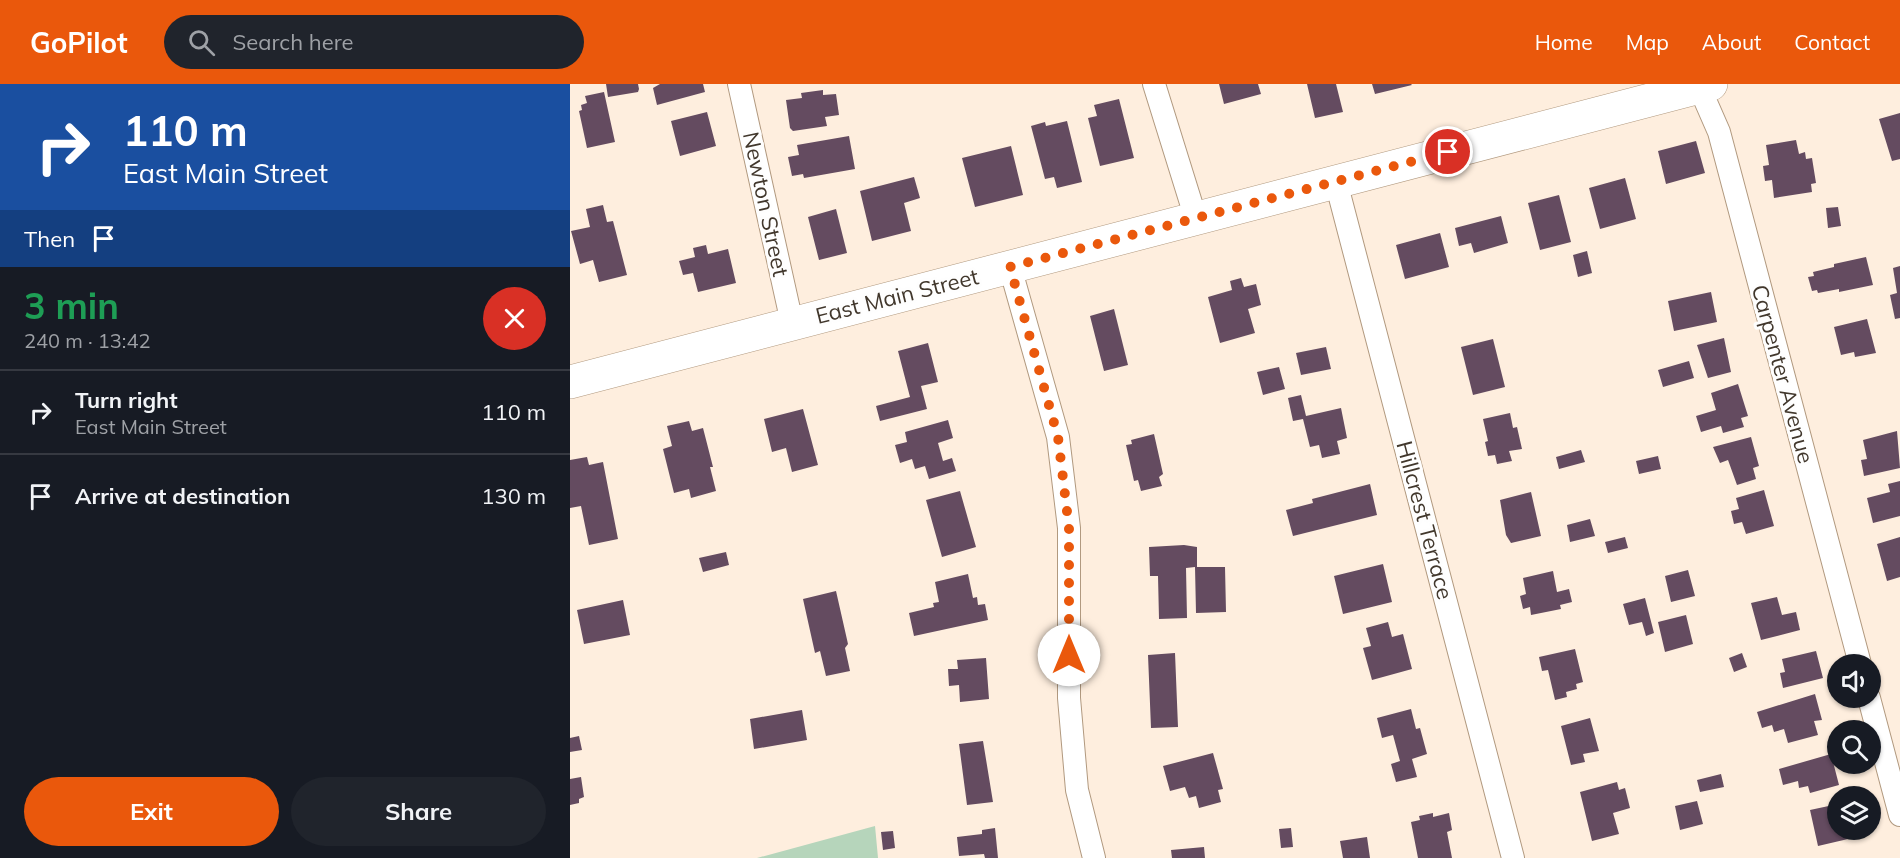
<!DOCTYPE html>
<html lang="en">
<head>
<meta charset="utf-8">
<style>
	body { margin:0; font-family:Mulish,sans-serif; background:#20242c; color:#f1f3f6; height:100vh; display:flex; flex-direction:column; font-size:22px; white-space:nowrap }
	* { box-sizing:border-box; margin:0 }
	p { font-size:20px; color:#9ea1a6 }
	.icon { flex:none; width:33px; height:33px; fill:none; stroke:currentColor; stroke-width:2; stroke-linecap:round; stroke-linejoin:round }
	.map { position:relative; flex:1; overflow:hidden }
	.details { display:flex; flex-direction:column; background:#171b24; width:570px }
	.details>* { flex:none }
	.banner { background:#1a4fa0; color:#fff; overflow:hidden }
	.tools { position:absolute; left:1257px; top:570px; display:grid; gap:12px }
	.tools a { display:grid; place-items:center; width:54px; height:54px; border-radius:50%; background:#171b24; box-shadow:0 2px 4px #0004; font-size:30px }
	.pin { position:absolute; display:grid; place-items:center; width:51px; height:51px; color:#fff; margin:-26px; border:3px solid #fff; border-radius:50%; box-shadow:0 2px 6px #0007 }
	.me { position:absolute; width:66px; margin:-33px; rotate:0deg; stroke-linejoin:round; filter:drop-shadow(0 0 4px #0008) }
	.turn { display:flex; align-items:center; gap:21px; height:126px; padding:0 24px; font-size:27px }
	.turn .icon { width:78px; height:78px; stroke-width:2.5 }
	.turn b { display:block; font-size:42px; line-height:51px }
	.then { display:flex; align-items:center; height:57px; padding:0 24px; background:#0003; gap:12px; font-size:22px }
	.round { display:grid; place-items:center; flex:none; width:63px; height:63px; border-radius:32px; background:#20242c }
	.head { display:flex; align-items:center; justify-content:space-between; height:102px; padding:0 24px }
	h1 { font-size:36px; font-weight:700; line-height:45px; color:#1e9e55 }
	.cta { display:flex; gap:12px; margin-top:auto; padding:12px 24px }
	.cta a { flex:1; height:69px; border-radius:36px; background:#ea580c; color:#fff; font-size:24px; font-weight:700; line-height:69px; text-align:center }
	.cta a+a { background:#20242c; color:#f1f3f6 }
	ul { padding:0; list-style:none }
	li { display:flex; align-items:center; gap:18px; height:84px; padding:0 24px; border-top:2px solid #363941 }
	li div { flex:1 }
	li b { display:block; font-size:22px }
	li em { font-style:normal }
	header { display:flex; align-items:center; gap:36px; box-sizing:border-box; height:84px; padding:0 30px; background:#ea580c; color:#fff }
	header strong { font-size:28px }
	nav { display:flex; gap:33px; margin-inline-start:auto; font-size:21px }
	.search { width:420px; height:54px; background:#20242c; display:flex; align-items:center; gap:15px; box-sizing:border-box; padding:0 21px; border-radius:33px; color:#9ea1a6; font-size:22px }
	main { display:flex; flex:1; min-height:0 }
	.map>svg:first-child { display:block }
	.green { fill:#b6d5bb }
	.building { fill:#644b60 }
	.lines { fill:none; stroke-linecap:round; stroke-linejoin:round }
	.street-casing { stroke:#b1997f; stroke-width:24 }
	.primary-casing { stroke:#b1997f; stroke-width:34 }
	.street { stroke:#fff; stroke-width:22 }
	.primary { stroke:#fff; stroke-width:33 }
	.route { stroke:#ea580c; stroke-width:10; stroke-dasharray:0 18 }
	.labels { text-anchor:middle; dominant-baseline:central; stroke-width:6; stroke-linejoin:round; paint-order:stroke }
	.street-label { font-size:22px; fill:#41372c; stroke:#fefefe }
</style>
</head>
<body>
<header>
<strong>GoPilot</strong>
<div class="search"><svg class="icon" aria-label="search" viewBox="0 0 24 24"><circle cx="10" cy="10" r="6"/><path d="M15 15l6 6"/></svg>Search here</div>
<nav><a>Home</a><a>Map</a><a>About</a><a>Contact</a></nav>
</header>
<main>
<section class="details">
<div class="banner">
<div class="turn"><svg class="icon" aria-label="right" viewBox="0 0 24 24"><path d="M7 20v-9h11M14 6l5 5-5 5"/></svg><div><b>110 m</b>East Main Street</div></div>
<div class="then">Then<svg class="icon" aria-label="arrive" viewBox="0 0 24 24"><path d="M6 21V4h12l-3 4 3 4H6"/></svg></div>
</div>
<div class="head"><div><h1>3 min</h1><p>240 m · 13:42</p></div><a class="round" style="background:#d93025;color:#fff"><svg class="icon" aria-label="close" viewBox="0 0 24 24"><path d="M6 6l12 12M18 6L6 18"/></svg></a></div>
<ul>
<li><svg class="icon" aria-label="right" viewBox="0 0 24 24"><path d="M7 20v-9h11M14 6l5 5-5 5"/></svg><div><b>Turn right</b><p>East Main Street</p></div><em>110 m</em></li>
<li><svg class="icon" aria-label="arrive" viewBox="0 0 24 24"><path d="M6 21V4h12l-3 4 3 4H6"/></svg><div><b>Arrive at destination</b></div><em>130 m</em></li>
</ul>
<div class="cta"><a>Exit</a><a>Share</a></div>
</section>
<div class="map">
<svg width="1330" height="774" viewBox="0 0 1330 774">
	<rect width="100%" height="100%" fill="#feeede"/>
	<path class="green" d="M305 742 308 774H187Z"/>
	<path class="building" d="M36 0H68L69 5 68 8 38 13Z
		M90 0H133L135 8 87 21 83 4Z
		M649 0H688L691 10 654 20Z
		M737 0H766L773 28 745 34Z
		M802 0H841L842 1 805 10Z
		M253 6V11L266 10 269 31 255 33 257 42 223 47 220 44 216 16 232 14 231 9Z
		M34 8 45 58 17 64 9 27 12 26 11 21 17 19 15 12Z
		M549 15 564 74 530 82 518 34 527 32 524 21Z
		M137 28 146 62 110 72 101 37Z
		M1330 29V75L1322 77 1309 35Z
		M497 37 512 98 487 104 484 93 475 95 461 42 475 38 476 42Z
		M279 52 285 85 234 94 233 90 222 92 218 73 229 71 227 61Z
		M1226 56 1229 70 1235 68 1236 75 1242 74 1246 99 1241 100 1242 108 1204 114 1202 96 1195 97 1193 82 1199 81 1196 61Z
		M1126 57 1135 89 1096 100 1088 67Z
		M441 62 453 111 405 123 392 74Z
		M344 93 350 114 334 119 341 147 302 157 290 107Z
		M1055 94 1066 135 1030 145 1019 104Z
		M989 111 1001 158 970 166 958 119Z
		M33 121 37 138 43 137 57 191 29 198 23 176 10 180 1 147 20 143 16 125Z
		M1268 123 1271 142 1258 144 1256 124Z
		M266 125 277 169 249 176 238 133Z
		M931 132 938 159 904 169 901 159 889 162 885 144Z
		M870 149 879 183 835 195 826 161Z
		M136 161 138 170 158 165 166 199 128 208 123 189 113 191 109 177 125 173 123 164Z
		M1017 167 1022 189 1008 193 1003 171Z
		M1296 173 1303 201 1269 208V205L1248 209 1247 206 1242 207 1238 193 1244 192 1243 188 1264 183V180Z
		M1330 182V234L1325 235 1320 211 1327 209 1323 184Z
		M671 194 674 203 686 200 691 221 678 225 685 249 650 259 638 213 662 206 660 197Z
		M1141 208 1147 238 1104 247 1098 217Z
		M544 225 558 281 534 287 520 232Z
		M1297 235 1306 269 1285 273 1284 268 1271 271 1264 243Z
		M1154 254 1161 288 1138 294 1127 261Z
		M923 255 935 303 903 311 891 263Z
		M358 259 368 298 351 302 357 325 310 337 306 322 340 313 328 267Z
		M756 263 761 285 731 291 726 269Z
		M1119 277 1124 294 1093 303 1088 286Z
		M709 283 715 305 693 311 687 288Z
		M1168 300 1178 332 1171 334 1174 343 1153 349 1151 342 1131 348 1126 332 1146 326 1141 309Z
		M731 311 736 332 771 324 777 354 767 357 770 370 752 374 749 361 740 363 733 335 723 337 718 314Z
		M233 325 248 381 222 388 216 364 202 368 194 335Z
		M940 329 943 344 947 343 952 365 939 367 942 377 927 380 925 371 918 372 915 358 918 357 913 335Z
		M378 336 383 354 368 359 373 377 382 374 386 387 359 395 355 382 345 385 342 375 330 379 325 361 337 358 335 348Z
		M119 337 122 347 133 344 143 383H140L146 407 121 414 119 405 104 409 93 365 102 362 97 342Z
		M1327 347 1330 384 1294 392 1291 376 1297 375 1293 356Z
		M584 350 593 390 589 393 592 402 571 407 568 396 564 397 556 361 562 360 561 356Z
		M1181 353 1189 382 1183 384 1186 395 1167 401 1158 376 1150 379 1143 363Z
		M1011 366 1015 378 989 385 986 373Z
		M1088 372 1091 385 1069 390 1066 377Z
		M17 373 19 381 33 378 48 455 19 461 11 422 0 424V376Z
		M1330 397V432L1303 439 1297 414 1320 408 1318 400Z
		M800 400 807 431 723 452 716 426 743 419 742 415Z
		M1194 406 1204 442 1176 450 1172 438 1164 440 1161 427 1169 425 1166 414Z
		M390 407 406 463 372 473 356 416Z
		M961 408 971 452 941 459 936 451 930 416Z
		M1020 435 1025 452 1000 458 997 441Z
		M1055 453 1058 464 1038 469 1035 458Z
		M1330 453V493L1317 497 1307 460Z
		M614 461 627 463V483H655L656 528 626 529 625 483 616 484 617 534 589 535 588 492H580L579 463Z
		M156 468 159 481 133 488 129 474Z
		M813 480 822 518 773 530 764 492Z
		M1118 486 1125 512 1101 518 1095 492Z
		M983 487 987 508 999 505 1002 518 990 521 991 525 961 531 960 523 953 525 950 512 956 510 953 494Z
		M398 490 403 514 407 513 408 521 415 520 418 536 344 552 339 529 364 523 363 519 369 518 365 498Z
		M266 507 278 560 275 564 280 587 256 592 250 567 245 569 233 515Z
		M1207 513 1212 531 1226 528 1230 546 1191 556 1181 519Z
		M1075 514 1084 549 1076 552 1072 538 1059 541 1053 520Z
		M53 516 60 551 14 560 7 526Z
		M1116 531 1123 560 1095 568 1088 538Z
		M818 538 822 553 833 550 842 585 802 596 793 564 801 562 796 544Z
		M1005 565 1013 598 1006 600 1007 605 996 608 997 613 985 616 978 586 972 587 969 573Z
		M1246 567 1253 594 1213 604 1210 589 1215 588 1212 575Z
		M605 569 608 643 581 644 578 571Z
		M1172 569 1177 583 1164 588 1159 574Z
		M416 574 419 615 390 618 389 601 379 602 378 585H388L387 576Z
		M1245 610 1252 636 1244 637 1248 651 1218 659 1214 645 1204 648 1202 641 1192 644 1187 628Z
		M841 625 846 645 850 644 857 670 842 675 847 693 826 698 821 680 830 677 823 651 812 654 807 634Z
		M232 626 237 656 184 665 180 635Z
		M1020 634 1029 667 1013 670 1015 678 1001 681 991 642Z
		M9 652 12 666 0 668V654Z
		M413 657 423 718 397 721 389 660Z
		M643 669 653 705 648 706 651 718 629 724 626 712 619 714 615 703 600 707 593 682Z
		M1261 670 1269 701 1240 709 1238 702 1229 704 1228 697 1213 701 1209 685Z
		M1151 690 1154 703 1130 708 1127 696Z
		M11 693 14 713 9 715V719L0 721V695Z
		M1047 698 1049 706 1055 704 1060 724 1043 729 1049 750 1022 757 1010 708Z
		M1127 717 1133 740 1110 746 1105 722Z
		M1268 720V746H1276L1278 755 1248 762 1240 726Z
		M863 729V733L879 729 882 746 877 748 882 774H848L841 738 850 736 849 732Z
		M425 744 428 774H415L414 770 389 772 387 753 412 750V746Z
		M721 744 723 763 711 764 709 745Z
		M323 747 325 764 313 766 311 748Z
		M797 753 800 774H773L770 757Z
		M634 763 635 774H602L601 766Z"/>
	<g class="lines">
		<g class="street-casing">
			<path id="street" d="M169 0 222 239
				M584 0 626 135
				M1128 0 1149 48 1290 580
				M766 98 943 774
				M440 183 488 353 499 444V614L507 706 524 774
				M1299 614 1330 731"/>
		</g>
		<g class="primary-casing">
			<path id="primary" d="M0 298 1141 0"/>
		</g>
		<use href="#street" class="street"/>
		<use href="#primary" class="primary"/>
	</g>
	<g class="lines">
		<path class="route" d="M499 571V444L488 353 440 183 878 68"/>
	</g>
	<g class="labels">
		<g class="street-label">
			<text transform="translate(196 120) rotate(78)">Newton Street</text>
			<text transform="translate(327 212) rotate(-14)">East Main Street</text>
			<text transform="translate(1213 290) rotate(75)">Carpenter Avenue</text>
			<text transform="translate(855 436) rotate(75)">Hillcrest Terrace</text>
		</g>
	</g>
</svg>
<div class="tools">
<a><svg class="icon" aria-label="sound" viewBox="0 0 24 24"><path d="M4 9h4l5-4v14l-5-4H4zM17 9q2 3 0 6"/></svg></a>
<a><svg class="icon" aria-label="search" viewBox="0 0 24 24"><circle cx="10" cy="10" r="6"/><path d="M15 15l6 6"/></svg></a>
<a><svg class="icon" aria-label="layers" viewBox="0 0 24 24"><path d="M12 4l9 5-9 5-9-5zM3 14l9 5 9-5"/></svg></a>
</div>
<div class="pin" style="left:878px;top:68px;background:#d93025"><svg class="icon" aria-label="arrive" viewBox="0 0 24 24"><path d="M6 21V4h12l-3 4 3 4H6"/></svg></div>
<svg class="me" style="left:499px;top:571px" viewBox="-20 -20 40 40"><circle r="19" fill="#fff"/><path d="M0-13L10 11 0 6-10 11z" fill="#ea580c"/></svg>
</div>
</main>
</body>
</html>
